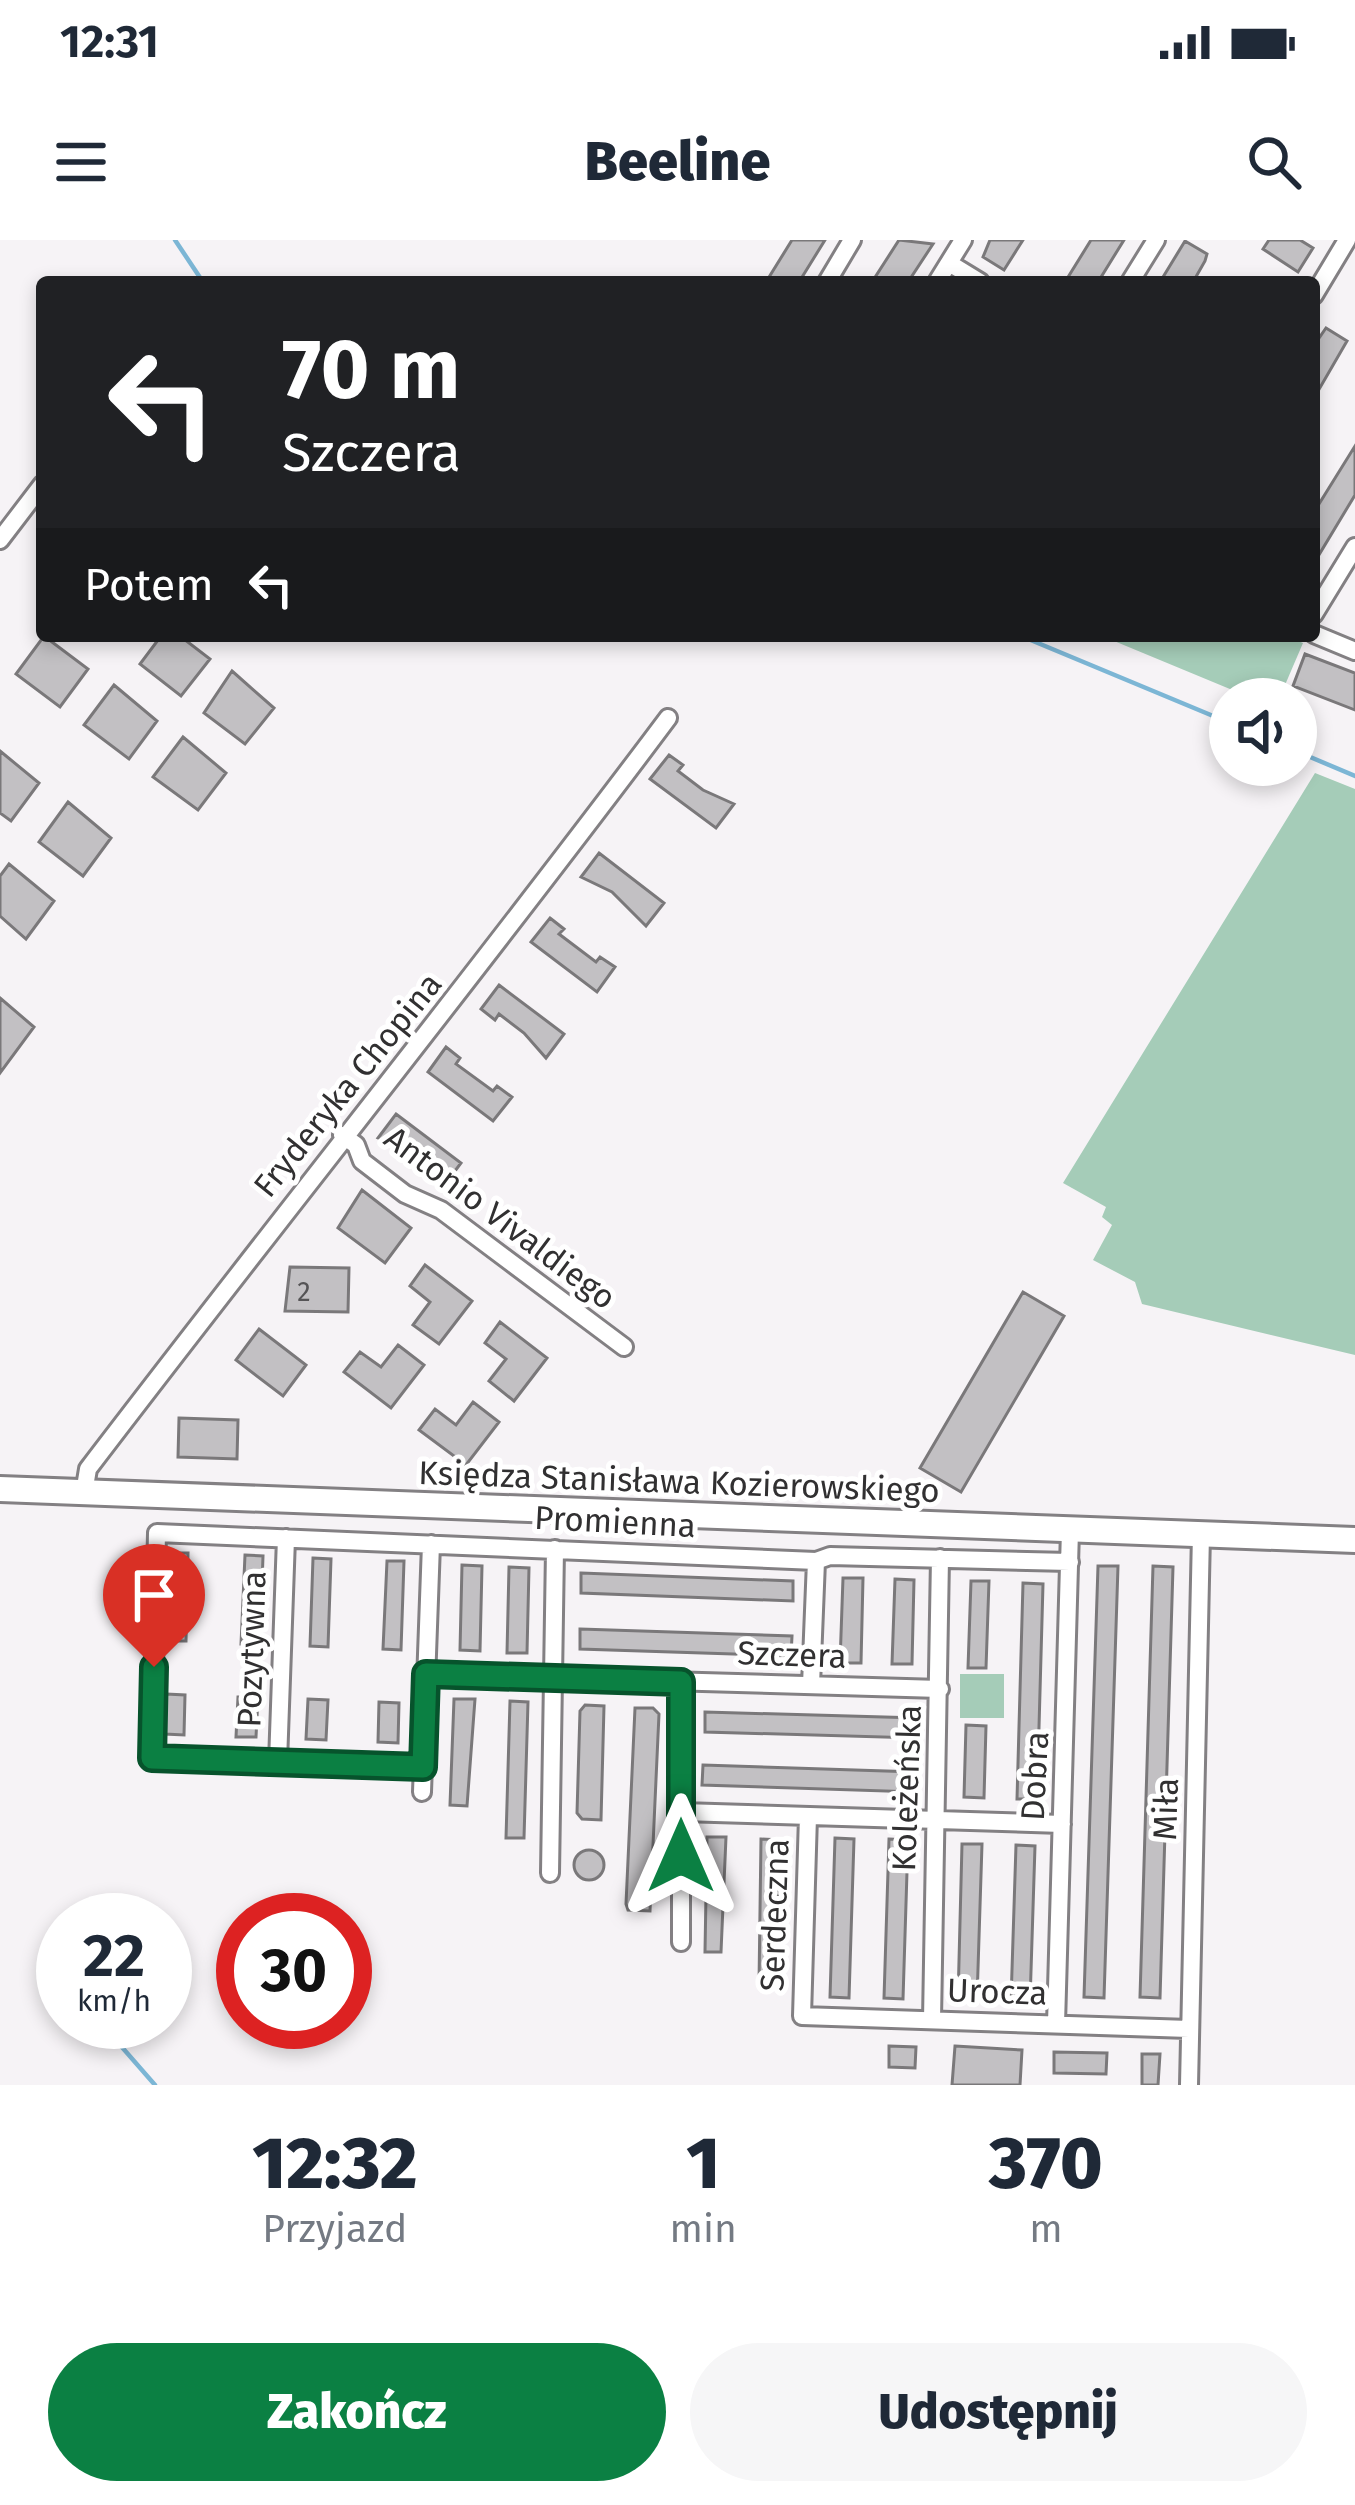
<!DOCTYPE html>
<html lang="pl">
<head>
<meta charset="utf-8">
<style>
	body { margin:0; font-family:"Fira Sans",sans-serif; background:#f6f6f7; color:#1f2937; height:100vh; display:flex; flex-direction:column; font-size:45px; white-space:nowrap }
	* { box-sizing:border-box; margin:0 }
	p { font-size:39px; color:#747a83 }
	.icon { flex:none; width:66px; height:66px; fill:none; stroke:currentColor; stroke-width:2; stroke-linecap:round; stroke-linejoin:round }
	.map { position:relative; height:1845px; overflow:hidden }
	.panel { display:flex; flex-direction:column; background:#fff; flex:1 }
	.panel>* { flex:none }
	.hud { position:absolute; left:36px; top:36px; width:1284px; height:366px; border-radius:12px; box-shadow:0 6px 18px #0003; background:#202124; color:#fff; overflow:hidden }
	.controls { position:absolute; left:1209px; top:438px; display:grid; gap:24px }
	.controls a { display:grid; place-items:center; width:108px; height:108px; border-radius:50%; background:#fff; box-shadow:0 6px 18px #0003; font-size:60px }
	.speed { position:absolute; left:36px; top:1653px; display:flex; gap:24px; font-size:60px; font-weight:700; text-align:center }
	.speed>* { display:grid; place-content:center; width:156px; height:156px; border-radius:50%; background:#fff; box-shadow:0 6px 18px #0003; line-height:1 }
	.speed small { font-size:30px; font-weight:400 }
	.speed .limit { border:18px solid #d22; background:#fff; color:#111 }
	.pin { position:absolute; display:grid; place-items:center; width:102px; height:102px; color:#fff; margin:-123px -51px; border-radius:50% 50% 50% 0; rotate:-45deg; box-shadow:0 0 12px #0007 }
	.pin .icon { rotate:45deg }
	.me { position:absolute; width:132px; margin:-66px; rotate:0deg; stroke-linejoin:round; filter:drop-shadow(0 0 9px #0008) }
	.turn { display:flex; align-items:center; gap:42px; height:252px; padding:0 48px; font-size:54px }
	.turn .icon { width:156px; height:156px; stroke-width:2.5 }
	.turn b { display:block; font-size:84px; line-height:102px }
	.then { display:flex; align-items:center; height:114px; padding:0 48px; background:#0003; gap:24px; font-size:45px }
	.eta { display:flex; justify-content:space-evenly; align-items:center; height:204px; text-align:center }
	.eta b { font-size:72px; font-weight:800; line-height:84px }
	.cta { display:flex; gap:24px; margin-top:auto; padding:24px 48px }
	.cta a { flex:1; height:138px; border-radius:72px; background:#0b8043; color:#fff; font-size:48px; font-weight:800; line-height:138px; text-align:center }
	.cta a+a { background:#f6f6f7; color:#1f2937 }
	.status { display:flex; justify-content:space-between; align-items:center; height:84px; padding:0 60px; background:#fff; direction:ltr }
	.status svg { height:33px; fill:currentColor }
	header { display:flex; justify-content:space-between; align-items:center; height:156px; padding:0 48px; background:#fff; font-size:54px; font-weight:800 }
	.map>svg:first-child { display:block }
	.green { fill:#a5ccb8 }
	.lines { fill:none; stroke-linecap:round; stroke-linejoin:round }
	.stream { stroke:#7cb6d5; stroke-width:4.5 }
	.building { fill:#c2c0c3; stroke:#7a787a; stroke-width:3 }
	.street-casing { stroke:#838083; stroke-width:22 }
	.secondary-casing { stroke:#838083; stroke-width:30 }
	.street { stroke:#fff; stroke-width:16 }
	.secondary { stroke:#fff; stroke-width:24 }
	.route-casing { stroke:#07532c; stroke-width:30 }
	.route { stroke:#0b8043; stroke-width:21 }
	.labels { text-anchor:middle; dominant-baseline:central; stroke-width:10; stroke-linejoin:round; paint-order:stroke }
	.number-label { font-size:27px; fill:#555456 }
	.street-label { font-size:33px; fill:#313031; stroke:#fff }
</style>
</head>
<body>
<div class="status"><b>12:31</b><svg viewBox="0 0 49 12"><path d="M0 12V9h3v3zM5 12V6h3v6zM10 12V3h3v9zM15 12V0h3v12zM26 1h20v11H26zM47 4h2v5h-2z"/></svg></div>
<header><svg class="icon" aria-label="menu" viewBox="0 0 24 24"><path d="M4 6h16M4 12h16M4 18h16"/></svg>Beeline<svg class="icon" aria-label="search" viewBox="0 0 24 24"><circle cx="10" cy="10" r="6"/><path d="M15 15l6 6"/></svg></header>
<div class="map">
<svg width="1355" height="1845" viewBox="0 0 1355 1845">
	<rect width="100%" height="100%" fill="#f6f3f6"/>
	<path class="green" d="M1102 396H1287L1303 403 1279 459H1254Z
		M1315 533 1355 549V1115L1142 1064 1135 1042 1093 1020 1112 985 1102 977 1106 967 1063 943Z
		M960 1434H1004V1478H960Z"/>
	<g class="lines">
		<path class="stream" d="M175 0 203 42
			M1021 396 1230 483
			M1296 511 1355 536
			M100 1782 155 1845"/>
	</g>
	<path class="building" d="M792 0H825L799 42H766Z
		M899 0 933 4 908 42H872Z
		M990 0H1023L1004 30 983 17Z
		M1091 0H1124L1098 42H1065Z
		M1269 0H1300L1313 8 1298 32 1263 9Z
		M1185 1 1207 14 1205 21 1193 42H1160Z
		M1326 88 1347 101 1314 158V94L1319 98Z
		M1355 206V255L1314 323V272Z
		M44 396 88 429 60 467 16 434Z
		M161 396H180L210 419 181 456 140 424Z
		M1305 414 1355 433V470L1293 446Z
		M232 431 274 468 245 504 204 473Z
		M114 445 157 481 129 519 84 485Z
		M183 497 226 533 198 570 153 537Z
		M0 511 39 543 11 581 0 573Z
		M669 515 683 525 678 531 703 550 734 564 716 588 650 539Z
		M68 562 111 598 83 636 39 602Z
		M599 613 664 663 646 686 612 652 581 637Z
		M9 624 54 661 26 699 0 676V636Z
		M550 678 564 689 559 694 596 722 600 717 615 727 597 752 531 702Z
		M499 745 564 794 546 818 524 793 499 774 495 780 481 769Z
		M0 758 34 787 0 833Z
		M446 807 460 818 456 824 493 851 497 846 512 857 493 881 428 832Z
		M396 874 461 923 443 947 428 936 433 931 408 912 378 898Z
		M362 950 411 988 385 1023 338 988Z
		M425 1025 472 1061 439 1104 413 1085 430 1062 410 1046Z
		M290 1027 349 1028 348 1072 285 1071Z
		M1023 1052 1064 1076 961 1252 920 1228Z
		M500 1082 547 1118 514 1161 489 1141 506 1119 485 1103Z
		M259 1089 306 1125 283 1156 236 1120Z
		M398 1105 424 1125 391 1168 344 1132 360 1112 381 1127Z
		M473 1162 499 1182 466 1225 419 1190 435 1169 456 1185Z
		M179 1178 238 1180 237 1219 178 1217Z
		M171 1313H188L186 1401H167Z
		M245 1315 263 1316 260 1404H241Z
		M313 1318 331 1319 328 1407 310 1406Z
		M387 1321H404L401 1410 383 1409Z
		M462 1325 482 1326 480 1411 460 1410Z
		M1098 1326H1118L1104 1758 1084 1757Z
		M1153 1326 1173 1327 1160 1758 1140 1757Z
		M509 1327 529 1328 527 1413H507Z
		M581 1333 793 1341V1361L581 1353Z
		M843 1338H863L861 1423H840Z
		M895 1339 914 1340 912 1424H892Z
		M971 1341H989L986 1428H968Z
		M1023 1343 1043 1344 1037 1559H1017Z
		M580 1389 792 1396 791 1416 580 1409Z
		M166 1454 185 1455 184 1495 165 1494Z
		M238 1457H258L256 1497H236Z
		M308 1459 328 1460 326 1500 306 1499Z
		M454 1459H475L467 1566 450 1565Z
		M510 1461 528 1462 524 1598H506Z
		M379 1462 399 1463 398 1503 378 1502Z
		M585 1465 604 1466 601 1580 582 1579 577 1573 580 1471Z
		M635 1468H653L659 1474 650 1671 628 1670 626 1664Z
		M705 1472 918 1478 917 1498 705 1492Z
		M966 1485 986 1486 984 1558 964 1557Z
		M703 1525 916 1532V1552L702 1545Z
		M707 1597H726L721 1712H705Z
		M835 1598 854 1599 849 1758 830 1757Z
		M761 1599 780 1600 775 1744H759Z
		M889 1599 908 1600 903 1759 884 1758Z
		M962 1604H982L977 1760H958Z
		M1016 1605 1035 1606 1030 1762 1011 1761Z
		M574 1625a15 15 0 1 1 30 0a15 15 0 1 1-30 0Z
		M889 1806 916 1807 915 1828 889 1827Z
		M955 1806 1022 1810 1020 1845H952Z
		M1054 1812 1107 1813 1106 1834 1054 1833Z
		M1142 1814H1160L1158 1845H1142Z"/>
	<g class="lines">
		<g class="street-casing">
			<path id="street" d="M949 23 980 42
				M827 42 852 0
				M937 42 963 0
				M1130 42 1156 0
				M1314 55 1347 0
				M0 300 42 245
				M1314 374 1355 307
				M1314 394 1355 411
				M342 895 356 905 362 921 405 954 441 970 624 1107
				M84 1253 88 1229C280 977 478 732 668 478
				M426 1434 940 1449
				M811 1445 816 1321
				M278 1522 286 1298
				M423 1527 152 1518 157 1293 816 1321 830 1316 1070 1322
				M422 1552 431 1304
				M682 1572 1062 1584
				M808 1576 802 1776 1189 1789
				M550 1633 555 1309
				M681 1702V1441
				M932 1780 940 1318
				M1056 1784 1070 1290
				M1189 1845 1201 1294"/>
		</g>
		<g class="secondary-casing">
			<path id="secondary" d="M0 1249 1355 1300"/>
		</g>
		<use href="#street" class="street"/>
		<use href="#secondary" class="secondary"/>
	</g>
	<g class="lines">
		<g class="route-casing">
			<path id="route" d="M154 1427 152 1518 423 1527 426 1434 681 1442V1616"/>
		</g>
		<use href="#route" class="route"/>
	</g>
	<g class="labels">
		<g class="number-label">
			<text x="304" y="1052">2</text>
		</g>
		<g class="street-label">
			<text transform="translate(348 845) rotate(-51)">Fryderyka Chopina</text>
			<text transform="translate(500 978) rotate(37)">Antonio Vivaldiego</text>
			<text transform="translate(679 1242) rotate(2)">Księdza Stanisława Kozierowskiego</text>
			<text transform="translate(615 1282) rotate(3)">Promienna</text>
			<text transform="translate(252 1409) rotate(-88)">Pozytywna</text>
			<text transform="translate(792 1415) rotate(2)">Szczera</text>
			<text transform="translate(1035 1536) rotate(-87)">Dobra</text>
			<text transform="translate(907 1548) rotate(-88)">Koleżeńska</text>
			<text transform="translate(1166 1569) rotate(-88)">Miła</text>
			<text transform="translate(775 1675) rotate(-88)">Serdeczna</text>
			<text transform="translate(997 1752) rotate(2)">Urocza</text>
		</g>
	</g>
</svg>
<div class="controls">
<a><svg class="icon" aria-label="sound" viewBox="0 0 24 24"><path d="M4 9h4l5-4v14l-5-4H4zM17 9q2 3 0 6"/></svg></a>
</div>
<div class="speed"><div>22<small>km/h</small></div><div class="limit">30</div></div>
<div class="pin" style="left:154px;top:1427px;background:#d93025"><svg class="icon" aria-label="arrive" viewBox="0 0 24 24"><path d="M6 21V4h12l-3 4 3 4H6"/></svg></div>
<svg class="me" style="left:681px;top:1616px" viewBox="-20 -20 40 40"><path d="M0-17L14 15 0 8-14 15z" fill="#0b8043" stroke="#fff" stroke-width="4"/></svg>
<div class="hud">
<div class="turn"><svg class="icon" aria-label="left" viewBox="0 0 24 24"><path d="M17 20v-9H6M10 6l-5 5 5 5"/></svg><div><b>70 m</b>Szczera</div></div>
<div class="then">Potem<svg class="icon" aria-label="left" viewBox="0 0 24 24"><path d="M17 20v-9H6M10 6l-5 5 5 5"/></svg></div>
</div>
</div>
<section class="panel">
<div class="eta">
<div><b>12:32</b><p>Przyjazd</p></div>
<div><b>1</b><p>min</p></div>
<div><b>370</b><p>m</p></div>
</div>
<div class="cta"><a>Zakończ</a><a>Udostępnij</a></div>
</section>
</body>
</html>
